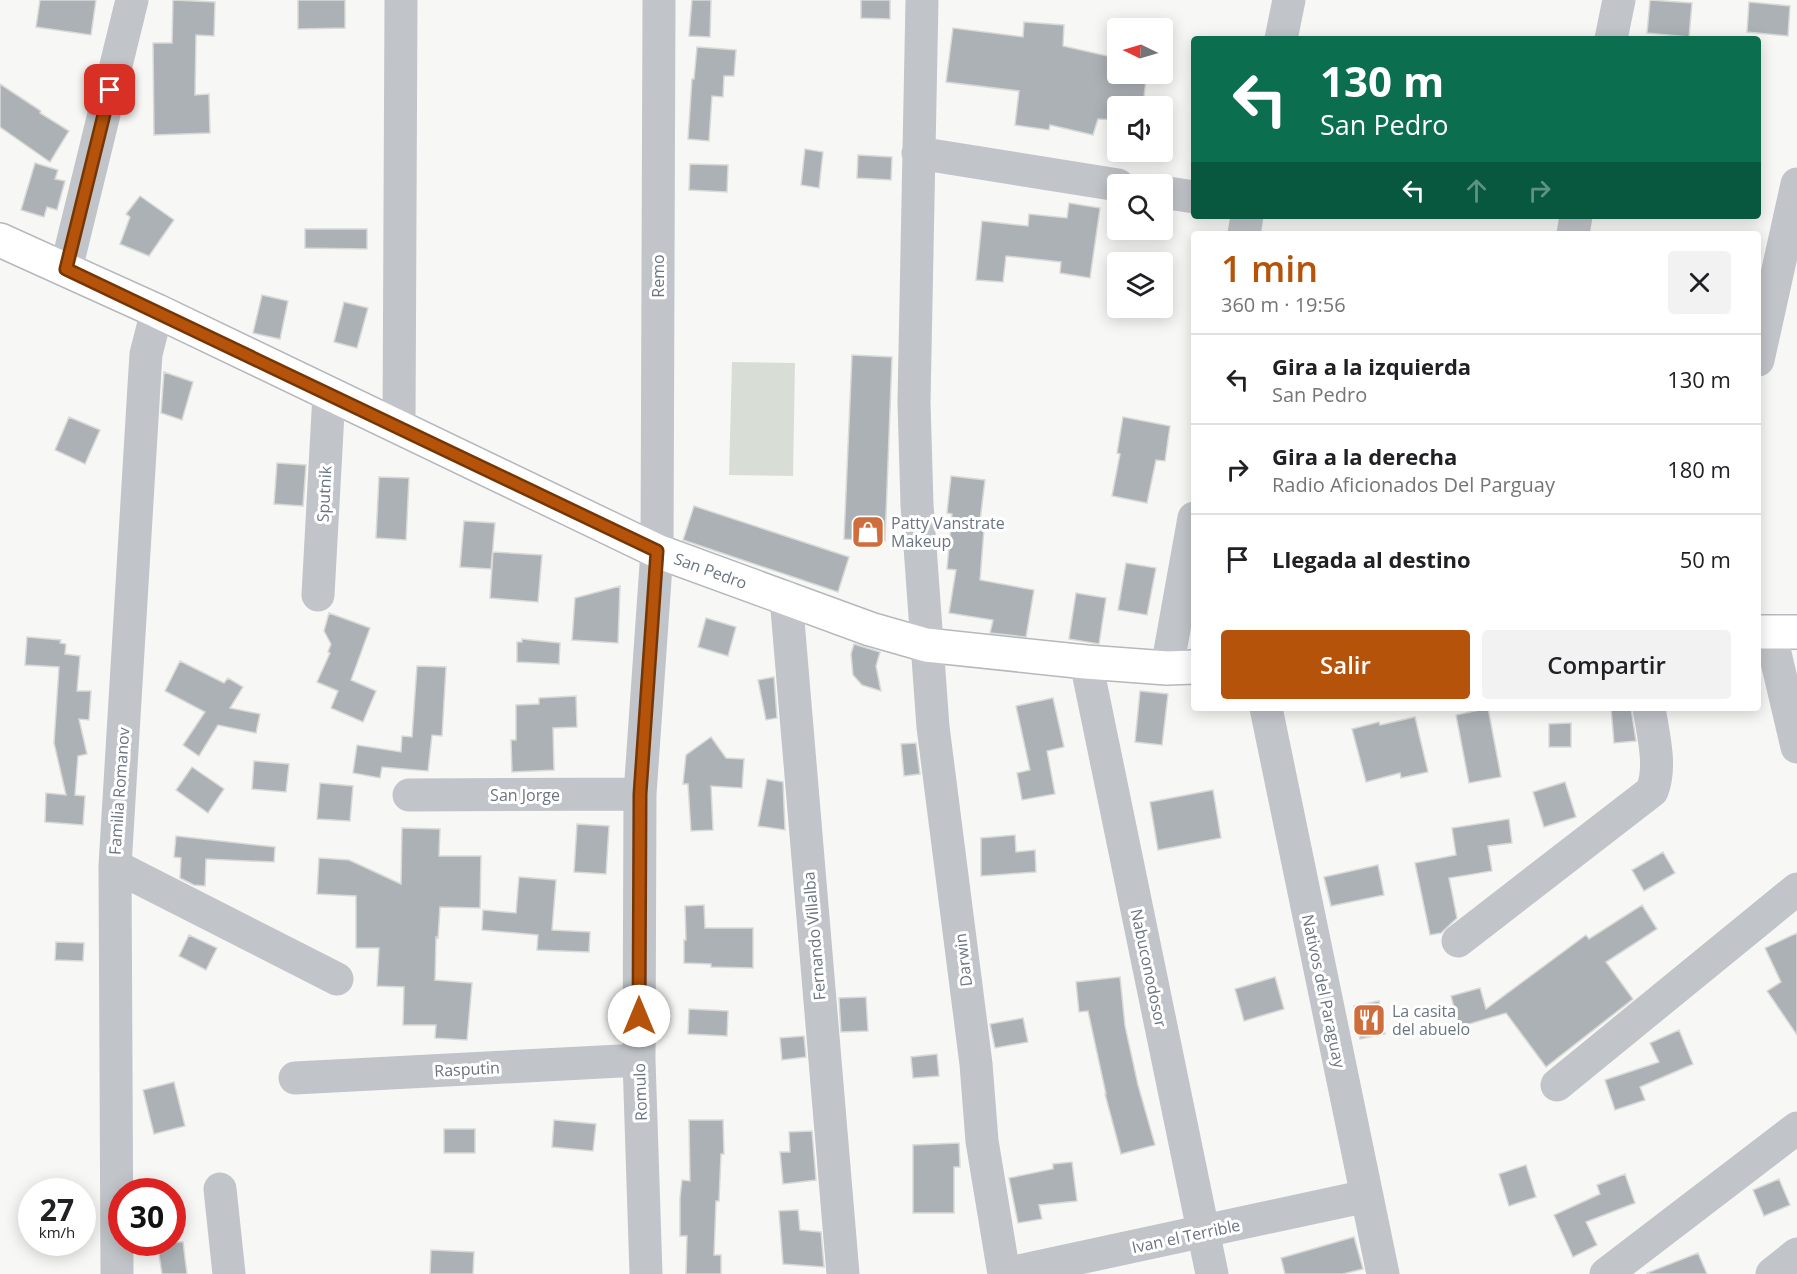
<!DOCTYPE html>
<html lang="es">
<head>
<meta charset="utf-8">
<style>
	body { margin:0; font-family:"Open Sans",sans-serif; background:#f2f2f2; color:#202124; height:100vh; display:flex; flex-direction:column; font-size:22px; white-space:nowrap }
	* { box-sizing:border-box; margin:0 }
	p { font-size:20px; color:#757577 }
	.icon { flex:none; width:33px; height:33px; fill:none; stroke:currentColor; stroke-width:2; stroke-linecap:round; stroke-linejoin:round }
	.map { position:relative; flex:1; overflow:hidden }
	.sheet { position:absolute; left:1191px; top:231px; width:570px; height:480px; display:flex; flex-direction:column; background:#fff; border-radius:6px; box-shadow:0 3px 15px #0003 }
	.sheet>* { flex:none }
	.top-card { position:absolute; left:1191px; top:36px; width:570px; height:183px; border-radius:6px; box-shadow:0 3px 15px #0003; background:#0b6e4f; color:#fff; overflow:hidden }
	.needle { width:39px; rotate:275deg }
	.buttons { position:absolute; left:1107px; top:18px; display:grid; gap:12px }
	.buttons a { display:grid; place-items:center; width:66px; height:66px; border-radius:6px; background:#fff; box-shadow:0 3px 15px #0003; font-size:30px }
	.speed { position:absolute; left:18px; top:1178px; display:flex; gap:12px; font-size:30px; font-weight:700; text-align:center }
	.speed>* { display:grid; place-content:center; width:78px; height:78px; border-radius:50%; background:#fff; box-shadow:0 3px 15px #0003; line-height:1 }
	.speed small { font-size:15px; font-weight:400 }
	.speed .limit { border:9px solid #d22; background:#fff; color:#111 }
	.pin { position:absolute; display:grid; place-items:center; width:51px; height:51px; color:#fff; margin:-26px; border-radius:12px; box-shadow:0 3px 9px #0006 }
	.me { position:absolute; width:66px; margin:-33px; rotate:0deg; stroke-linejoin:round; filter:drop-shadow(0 0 4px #0008) }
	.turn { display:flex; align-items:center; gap:21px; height:126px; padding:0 30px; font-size:27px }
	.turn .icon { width:78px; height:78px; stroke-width:2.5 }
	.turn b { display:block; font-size:42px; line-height:51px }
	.lanes { display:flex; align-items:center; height:57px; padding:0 30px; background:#0003; justify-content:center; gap:30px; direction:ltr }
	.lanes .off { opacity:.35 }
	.round { display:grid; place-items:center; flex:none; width:63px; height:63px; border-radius:6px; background:#f2f2f2 }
	.head { display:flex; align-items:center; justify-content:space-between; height:102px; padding:0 30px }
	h1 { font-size:36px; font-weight:600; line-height:45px; color:#b45309 }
	.cta { display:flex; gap:12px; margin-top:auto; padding:12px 30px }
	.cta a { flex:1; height:69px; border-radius:6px; background:#b45309; color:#fff; font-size:24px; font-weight:600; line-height:69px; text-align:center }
	.cta a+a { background:#f2f2f2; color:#202124 }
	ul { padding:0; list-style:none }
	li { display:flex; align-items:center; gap:18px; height:90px; padding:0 30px; border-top:2px solid #e0e0e0 }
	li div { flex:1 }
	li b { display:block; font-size:22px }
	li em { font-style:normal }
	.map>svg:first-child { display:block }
	.green { fill:#d8ded6 }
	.building { fill:#acb1b6; stroke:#d9d9d7; stroke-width:1.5 }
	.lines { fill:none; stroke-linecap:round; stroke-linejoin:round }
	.major-casing { stroke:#b5b8bc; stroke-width:36 }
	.minor { stroke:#c1c4c8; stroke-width:33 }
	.major { stroke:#fff; stroke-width:33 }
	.route-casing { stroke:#753606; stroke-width:15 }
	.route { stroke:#b45309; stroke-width:10 }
	.labels { text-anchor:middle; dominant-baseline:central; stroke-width:6; stroke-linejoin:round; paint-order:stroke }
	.street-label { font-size:16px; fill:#6a7582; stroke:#fff }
	.poi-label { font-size:16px; fill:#6a7582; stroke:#fff; text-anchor:start }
</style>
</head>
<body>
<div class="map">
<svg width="1797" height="1274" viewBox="0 0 1797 1274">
	<rect width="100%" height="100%" fill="#f7f7f5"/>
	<path class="green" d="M732 362 795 363 793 476 729 475Z"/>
	<path class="building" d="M40 0H96L91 35 36 27Z
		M173 0 215 2 214 36 196 35 195 95 209 94 210 133 154 135 153 43H172Z
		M298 0H345V28L298 29Z
		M692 0H711L710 37 689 36Z
		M861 0H890V19L861 18Z
		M1650 0 1692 3 1689 37 1647 33Z
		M1749 2 1790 6 1788 36 1747 32Z
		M1024 22 1064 25 1063 46 1112 57 1108 76 1146 79 1143 106H1118V120L1098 119 1093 135 1050 125 1049 130 1015 125 1019 91 946 82 953 28 1023 37Z
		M697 47 736 50 734 76H724L723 97 712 96 709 141 688 139 692 79H694Z
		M0 84 41 111 40 113 69 131 50 162 0 127Z
		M805 149 823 152 819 188 801 185Z
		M858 155 892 157 891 180 857 178Z
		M35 163 58 170 55 179 65 181 57 210 47 207 44 217 21 210Z
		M690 164 728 165 727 192 689 190Z
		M140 196 174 220 149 256 120 244 130 217 126 214Z
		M1069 203 1100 208 1090 278 1060 273 1061 262 1006 256 1003 282 976 280 982 221 1028 226 1029 214 1067 218Z
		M305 229H367V249L305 248Z
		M262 295 288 301 280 339 253 333Z
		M344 302 368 308 357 348 334 342Z
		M852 355 892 357 885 541 844 539Z
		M164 372 193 382 182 420 161 413Z
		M69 417 100 430 85 464 55 450Z
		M1123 417 1170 426 1165 461 1156 460 1147 503 1112 496 1120 454 1117 453Z
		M277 463 306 465 303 506 274 504Z
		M951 476 985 480 979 529H984L980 580 1034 590 1026 637 990 633 993 620 949 613 956 570 947 569 952 514 947 513Z
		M379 477 409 478 406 540 376 538Z
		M694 506 849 557 838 592 683 540Z
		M464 521 495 523 491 569 460 567Z
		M493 552 542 555 538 602 490 598Z
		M1126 563 1156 568 1147 615 1118 610Z
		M620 586 618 643 572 640 575 598Z
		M1076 593 1106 598 1099 644 1069 639Z
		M329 613 370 628 351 680 376 691 363 722 331 708 338 691 317 682 330 653 328 652 331 644 324 631Z
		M706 618 736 627 728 656 698 647Z
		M27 637 61 640 60 643 66 644 65 654 80 656 77 691H91L89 720 79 719 87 754 78 756 75 795 85 796 83 825 45 822 46 793 66 795 54 743 59 667 25 665Z
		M522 639 560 643 559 664 517 662V642H522Z
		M854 644 880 652 876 666 881 691 862 685 853 675 851 654Z
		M180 661 224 683 228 678 243 687 230 708 260 714 256 733 218 725 199 756 183 745 205 712 165 691Z
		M417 666 446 667 442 736 432 735 428 771 382 767 380 778 353 773 357 745 401 752 402 736 412 737Z
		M774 677 777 718 766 720 758 680Z
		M1140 691 1168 694 1162 745 1135 742Z
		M576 696 577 727 553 728 554 770 512 772 511 740H516V705L539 704V698Z
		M1053 698 1064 747 1047 751 1055 794 1022 800 1017 773 1030 770 1016 706Z
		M1488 708 1501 777 1469 783 1456 715Z
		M1611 708H1631L1636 741 1614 743Z
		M1415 717 1428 772 1401 778 1400 773 1366 782 1352 729 1379 722 1380 725Z
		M1571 723V747H1549V724Z
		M711 737 726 758 744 759 742 788 711 786 713 830 691 831 688 784H683L686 755Z
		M916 743 920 774 904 776 901 744Z
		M254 761 289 764 286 792 252 789Z
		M192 767 224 789 208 813 176 790Z
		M767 779 783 782 785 830 758 826Z
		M1565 782 1576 817 1544 827 1533 792Z
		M320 783 353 786 350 821 317 819Z
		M1213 790 1221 838 1158 850 1150 802Z
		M1509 819 1512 843 1488 846 1492 871 1449 878 1457 918 1441 933 1430 935 1415 863 1456 855 1452 828Z
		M577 824 609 826 606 874 574 872Z
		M402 828 440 829 439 856H481L480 908 440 907 438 938 436 937 435 980 472 983 467 1040 435 1038 436 1025H403L404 987 377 986 379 948H356V896L317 894 319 858 349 860 401 884Z
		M1015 835 1016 852 1035 850 1036 872 981 876V838Z
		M176 836 275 847 274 862 206 859 205 886 194 885 180 878 181 858 174 857Z
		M1663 852 1675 873 1644 891 1632 870Z
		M1378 865 1384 895 1331 906 1324 877Z
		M519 877 556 880 552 930 590 932 589 952 537 950 538 935 482 930 483 910 516 913Z
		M704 905 705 928H753V968L711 967V964L684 963V940H686L685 906Z
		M1642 905 1657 929 1606 962 1633 999 1546 1067 1506 1013 1459 1027 1451 996 1480 988 1486 1009 1586 935 1589 939Z
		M1797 933V1035L1767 991 1781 982 1765 948Z
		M189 935 217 948 206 970 179 956Z
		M56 942 84 943 83 961 55 960Z
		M1120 977 1125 1026 1138 1085 1155 1145 1121 1154 1105 1094H1106L1088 1011 1079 1012 1076 982Z
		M1275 977 1284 1009 1244 1021 1235 989Z
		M866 997 868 1031 841 1032 839 998Z
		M1379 1001 1385 1034 1360 1039 1354 1006Z
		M689 1009 728 1011 727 1036 688 1034Z
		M1023 1018 1028 1042 995 1048 990 1024Z
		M1679 1030 1693 1064 1640 1087 1645 1100 1615 1110 1605 1080 1659 1062 1650 1043Z
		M804 1036 806 1057 782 1060 780 1038Z
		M937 1054 939 1076 913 1078 911 1057Z
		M174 1082 185 1126 154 1134 143 1090Z
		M554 1120 596 1124 593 1151 552 1147Z
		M689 1120H723L724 1154H721L719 1201H716L714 1255H721V1274H686L687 1236H680V1198L682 1180 690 1181Z
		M444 1129H475V1153H444Z
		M812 1131 816 1180 783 1184 780 1152H790L789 1132Z
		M959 1143 960 1167H954V1213H913V1145Z
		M1072 1162 1077 1201 1039 1205 1042 1219 1018 1223 1009 1178 1053 1169V1164Z
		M1526 1165 1536 1197 1509 1206 1499 1174Z
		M1625 1174 1635 1203 1586 1222 1597 1245 1573 1257 1554 1215 1600 1194 1597 1185Z
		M1779 1179 1790 1205 1764 1216 1753 1190Z
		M798 1210 800 1230 821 1232 824 1267 783 1264 779 1211Z
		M1354 1237 1363 1269 1343 1274H1285L1281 1258Z
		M157 1242H183L187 1274H162Z
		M431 1250 474 1252 473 1274H430Z
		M1698 1253 1707 1274H1647V1273Z"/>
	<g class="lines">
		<g class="major-casing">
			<g id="major">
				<path id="s1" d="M0 240 157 311 657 551 870 629 926 645 1086 662 1167 668 1194 667"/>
				<path d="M1758 632H1797"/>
			</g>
		</g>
		<path class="minor" d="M922 0 914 402 917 505 933 727 976 1064 982 1141 1004 1274
			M1281 39 1289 0
			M1611 39 1619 0
			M918 153 1118 185
			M1162 192 1194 197
			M1244 234 1247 216
			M1573 234 1576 216
			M66 269 132 0
			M1758 360 1797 184
			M399 427 401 0
			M318 595 329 394
			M786 597 843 1274
			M1770 632 1797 747
			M1086 662 1212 1274
			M1167 668 1194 518
			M1266 708 1383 1274
			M409 795 640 794
			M115 866 337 979
			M1458 941 1652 791C1662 766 1653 734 1649 708
			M295 1078 639 1060
			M1557 1085 1797 889
			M220 1189 229 1274
			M117 1274 115 866 144 386 146 354 157 311
			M646 1274 639 1060 640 794 657 551 659 0
			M1005 1274 1367 1196
			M1606 1274 1797 1128
			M1772 1274 1797 1254"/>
		<use href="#major" class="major"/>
	</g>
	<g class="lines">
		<g class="route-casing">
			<path id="route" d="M110 90 66 269 657 551 640 794 639 1016"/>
		</g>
		<use href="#route" class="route"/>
	</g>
	<defs>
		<g id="shop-square" transform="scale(1.725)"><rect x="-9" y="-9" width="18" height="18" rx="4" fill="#d06d3c" stroke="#fff"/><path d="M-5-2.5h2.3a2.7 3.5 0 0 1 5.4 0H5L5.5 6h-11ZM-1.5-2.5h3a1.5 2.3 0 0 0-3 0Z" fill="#fff"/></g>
		<g id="restaurant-square" transform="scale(1.725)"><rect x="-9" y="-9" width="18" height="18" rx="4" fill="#d06d3c" stroke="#fff"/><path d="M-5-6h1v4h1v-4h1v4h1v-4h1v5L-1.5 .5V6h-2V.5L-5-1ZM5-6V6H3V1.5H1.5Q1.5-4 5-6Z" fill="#fff"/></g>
	</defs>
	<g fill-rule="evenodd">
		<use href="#shop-square" x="868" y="532"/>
		<use href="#restaurant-square" x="1369" y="1020"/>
	</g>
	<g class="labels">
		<g class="street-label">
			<text transform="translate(658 276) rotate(-90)">Remo</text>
			<text transform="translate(324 494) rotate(-87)">Sputnik</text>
			<text stroke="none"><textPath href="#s1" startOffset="784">San Pedro</textPath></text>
			<text transform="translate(119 791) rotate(-86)">Familia Romanov</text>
			<text x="525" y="795">San Jorge</text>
			<text transform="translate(814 936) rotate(-95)">Fernando Villalba</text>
			<text transform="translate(963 960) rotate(-97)">Darwin</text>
			<text transform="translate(1149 968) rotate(78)">Nabuconodosor</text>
			<text transform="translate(1324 991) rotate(78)">Nativos del Paraguay</text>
			<text transform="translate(467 1069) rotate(-3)">Rasputin</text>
			<text transform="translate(640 1092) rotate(-92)">Romulo</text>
			<text transform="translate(1186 1236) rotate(-12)">Ivan el Terrible</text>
		</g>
		<g class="poi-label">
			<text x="891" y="523">Patty Vanstrate<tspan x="891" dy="18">Makeup</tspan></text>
			<text x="1392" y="1011">La casita<tspan x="1392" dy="18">del abuelo</tspan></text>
		</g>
	</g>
</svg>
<div class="buttons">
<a><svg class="needle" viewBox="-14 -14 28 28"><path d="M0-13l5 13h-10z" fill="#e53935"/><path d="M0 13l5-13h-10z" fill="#757577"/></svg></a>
<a><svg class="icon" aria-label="sound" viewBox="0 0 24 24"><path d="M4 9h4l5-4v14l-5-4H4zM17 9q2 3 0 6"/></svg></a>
<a><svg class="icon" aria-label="search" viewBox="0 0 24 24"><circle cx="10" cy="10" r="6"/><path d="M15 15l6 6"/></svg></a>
<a><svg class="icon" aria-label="layers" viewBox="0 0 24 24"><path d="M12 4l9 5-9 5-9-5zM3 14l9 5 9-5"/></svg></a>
</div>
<div class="speed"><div>27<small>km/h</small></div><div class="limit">30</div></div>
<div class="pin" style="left:110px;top:90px;background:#d93025"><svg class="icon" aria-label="arrive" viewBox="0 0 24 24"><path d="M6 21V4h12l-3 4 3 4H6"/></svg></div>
<svg class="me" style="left:639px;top:1016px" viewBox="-20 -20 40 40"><circle r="19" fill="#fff"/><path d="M0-13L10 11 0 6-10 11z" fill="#b45309"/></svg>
<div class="top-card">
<div class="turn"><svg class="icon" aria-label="left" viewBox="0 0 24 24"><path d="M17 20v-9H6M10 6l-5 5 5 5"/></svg><div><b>130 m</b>San Pedro</div></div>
<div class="lanes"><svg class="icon" aria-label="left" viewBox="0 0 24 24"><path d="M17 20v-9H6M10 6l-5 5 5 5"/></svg><svg class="icon off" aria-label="ahead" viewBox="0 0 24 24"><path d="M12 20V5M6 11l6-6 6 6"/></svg><svg class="icon off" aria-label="right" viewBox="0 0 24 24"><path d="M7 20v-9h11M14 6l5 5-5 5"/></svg></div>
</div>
<section class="sheet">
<div class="head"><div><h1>1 min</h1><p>360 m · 19:56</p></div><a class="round"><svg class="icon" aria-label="close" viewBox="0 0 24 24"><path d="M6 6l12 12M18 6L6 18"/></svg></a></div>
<ul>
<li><svg class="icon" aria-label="left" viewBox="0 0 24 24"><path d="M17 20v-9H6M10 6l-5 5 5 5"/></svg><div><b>Gira a la izquierda</b><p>San Pedro</p></div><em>130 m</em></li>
<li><svg class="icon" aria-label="right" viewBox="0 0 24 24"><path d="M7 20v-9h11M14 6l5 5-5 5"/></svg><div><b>Gira a la derecha</b><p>Radio Aficionados Del Parguay</p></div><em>180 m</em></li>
<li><svg class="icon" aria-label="arrive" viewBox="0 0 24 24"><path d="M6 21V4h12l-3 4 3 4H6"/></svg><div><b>Llegada al destino</b></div><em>50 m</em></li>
</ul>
<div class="cta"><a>Salir</a><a>Compartir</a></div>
</section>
</div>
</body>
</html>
